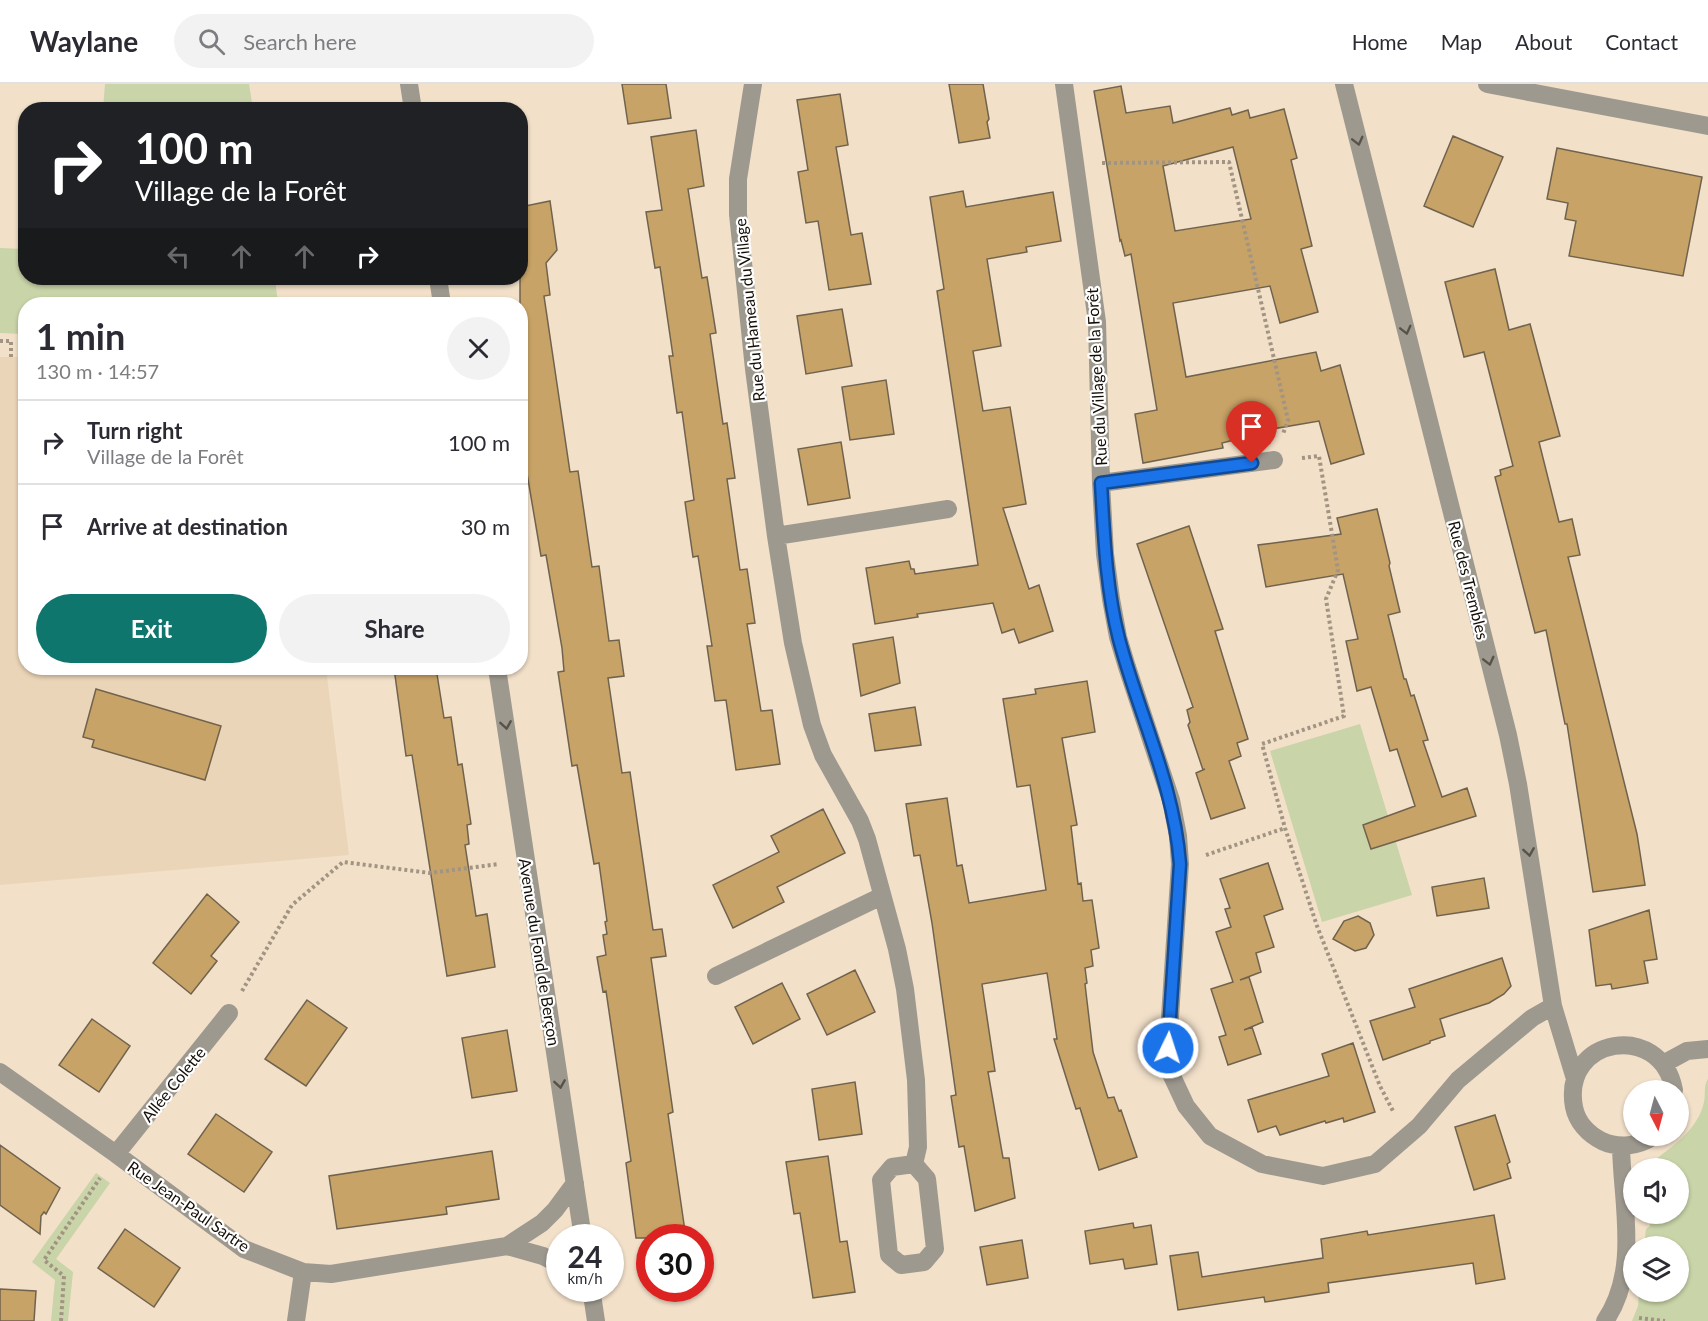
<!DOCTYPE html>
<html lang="en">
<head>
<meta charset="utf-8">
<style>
	body { margin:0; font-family:Lato,sans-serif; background:#f2f2f3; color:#2b2b33; height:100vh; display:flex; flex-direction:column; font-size:22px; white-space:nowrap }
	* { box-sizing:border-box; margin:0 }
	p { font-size:20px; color:#7c7c81 }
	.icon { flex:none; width:33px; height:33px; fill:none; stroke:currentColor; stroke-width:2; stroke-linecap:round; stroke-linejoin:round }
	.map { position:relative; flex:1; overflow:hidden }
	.drawer { position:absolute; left:18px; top:213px; width:510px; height:378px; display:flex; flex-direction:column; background:#fff; border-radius:24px; box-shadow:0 2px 4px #0004 }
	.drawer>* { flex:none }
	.guide { position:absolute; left:18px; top:18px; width:510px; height:183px; border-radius:24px; box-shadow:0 2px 4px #0004; background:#202124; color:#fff; overflow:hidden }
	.needle { width:39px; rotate:174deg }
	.fabs { position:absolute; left:1623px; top:996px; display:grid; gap:12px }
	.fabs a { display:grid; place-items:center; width:66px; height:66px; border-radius:50%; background:#fff; box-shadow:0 2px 4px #0004; font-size:30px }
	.speed { position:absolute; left:546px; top:1140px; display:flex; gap:12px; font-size:30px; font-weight:700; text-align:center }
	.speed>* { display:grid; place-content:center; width:78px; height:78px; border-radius:50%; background:#fff; box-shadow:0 2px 4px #0004; line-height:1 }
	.speed small { font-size:15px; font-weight:400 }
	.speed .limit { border:9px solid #d22; background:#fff; color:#111 }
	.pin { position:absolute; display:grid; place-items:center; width:51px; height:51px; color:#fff; margin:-62px -26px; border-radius:50% 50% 50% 0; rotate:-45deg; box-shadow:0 0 6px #0007 }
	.pin .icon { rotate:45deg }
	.me { position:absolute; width:66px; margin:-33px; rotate:4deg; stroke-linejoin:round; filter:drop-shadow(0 0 4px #0008) }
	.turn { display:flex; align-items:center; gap:21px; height:126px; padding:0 18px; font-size:27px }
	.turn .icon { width:78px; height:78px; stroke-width:2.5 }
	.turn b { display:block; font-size:42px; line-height:51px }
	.lanes { display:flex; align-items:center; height:57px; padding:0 18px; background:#0003; justify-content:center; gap:30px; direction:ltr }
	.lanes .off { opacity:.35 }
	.round { display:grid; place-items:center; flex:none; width:63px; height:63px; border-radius:32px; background:#f2f2f3 }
	.head { display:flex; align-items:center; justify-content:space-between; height:102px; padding:0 18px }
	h1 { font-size:36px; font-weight:700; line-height:45px }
	.primary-button { display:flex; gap:12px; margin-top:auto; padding:12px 18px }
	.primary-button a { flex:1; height:69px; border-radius:36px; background:#0f766e; color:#fff; font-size:24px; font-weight:700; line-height:69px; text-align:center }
	.primary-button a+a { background:#f2f2f3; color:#2b2b33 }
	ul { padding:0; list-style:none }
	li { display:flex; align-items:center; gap:18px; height:84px; padding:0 18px; border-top:2px solid #e1e1e2 }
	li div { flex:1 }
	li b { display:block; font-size:22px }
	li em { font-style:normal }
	header { display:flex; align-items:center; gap:36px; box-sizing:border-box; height:84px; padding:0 30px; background:#fff; border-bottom:2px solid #e1e1e2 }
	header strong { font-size:28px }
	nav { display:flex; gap:33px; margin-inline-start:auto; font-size:21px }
	.search { width:420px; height:54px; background:#f2f2f3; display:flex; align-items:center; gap:15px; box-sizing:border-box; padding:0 21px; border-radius:33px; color:#7c7c81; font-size:22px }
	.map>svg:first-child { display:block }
	.built { fill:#ebd5b8 }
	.green { fill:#c9d4a8 }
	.building { fill:#c8a367; stroke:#70634e; stroke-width:1.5; fill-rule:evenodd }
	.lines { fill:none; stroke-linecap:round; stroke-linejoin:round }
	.path { stroke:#a29483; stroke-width:4; stroke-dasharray:3 3; stroke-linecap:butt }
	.minor { stroke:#9e998f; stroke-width:18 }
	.oneway { stroke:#58534a }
	.route-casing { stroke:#114b97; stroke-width:15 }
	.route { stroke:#1a73e8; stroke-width:10 }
	.labels { text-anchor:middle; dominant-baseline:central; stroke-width:4.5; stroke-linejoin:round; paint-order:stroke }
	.street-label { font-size:16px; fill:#130d06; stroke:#fff }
</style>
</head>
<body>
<header>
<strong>Waylane</strong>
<div class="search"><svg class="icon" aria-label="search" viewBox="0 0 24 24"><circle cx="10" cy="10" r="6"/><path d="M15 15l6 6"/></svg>Search here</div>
<nav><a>Home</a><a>Map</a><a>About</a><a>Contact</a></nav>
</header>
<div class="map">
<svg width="1708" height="1237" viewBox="0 0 1708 1237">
	<rect width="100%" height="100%" fill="#f2e0c9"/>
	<path class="built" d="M0 273H25L26 584H326L349 771 0 801Z"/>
	<path class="green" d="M105 0H249L253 25H103Z
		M0 164 25 165 26 194H275L278 220H26V273H23L22 250 0 249Z
		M1360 640 1412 811 1322 838 1270 667Z
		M1708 995V1237H1632L1638 1222 1639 1208H1678V1162H1644L1646 1145 1650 1142 1648 1130H1678V1084H1656V1075C1676 1060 1699 1043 1704 1018 1706 1010 1703 1002 1708 995Z
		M96 1089 110 1099 56 1175 73 1188 68 1237H51L55 1196 32 1178Z"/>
	<path class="building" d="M622 0H666L671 34 628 40Z
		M949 0H983L989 35 987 38 990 54 959 59Z
		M1121 2 1126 29 1170 22 1173 39 1230 24 1232 31 1248 26 1250 34 1284 25 1297 74 1291 76 1312 162 1301 165 1318 228 1280 239 1270 202 1173 219 1186 293 1316 268 1321 287 1340 281 1364 370 1331 380 1319 337 1237 351 1238 355 1222 359 1223 364 1143 379 1135 330 1157 326 1131 170 1125 172 1121 156 1120 157 1094 7ZM1233 63 1251 135 1175 147 1163 82Z
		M840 10 848 61 836 63 851 151 862 149 871 200 829 206 818 137 806 139 798 88 808 86 797 16Z
		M696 46 704 102 688 105 702 194 707 193 716 249 710 250 723 340 727 339 735 394 727 395 740 486 747 485 755 539 747 540 761 627 772 626 780 680 736 686 726 616 715 617 707 562H712L698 472 693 473 685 418 694 416 682 328 677 329 669 272H673L660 183 655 184 646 128 662 126 651 53Z
		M1453 52 1503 73 1473 143 1424 122Z
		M1557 64 1702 93 1683 192 1569 172 1576 137 1565 135 1568 119 1547 115Z
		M963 107 966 123 1053 108 1061 157 1026 163 1027 168 987 175 1001 262 973 267 983 327 1010 323 1026 420 1003 424 1029 505 1039 501 1053 547 1019 559 1014 545 1002 549 993 519 917 530 918 533 875 540 866 484 909 477 911 485H914L915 490 978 481 937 207 944 205 930 113Z
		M550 117 557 166 546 179 550 211 544 212 570 388 578 387 592 483 599 482 609 557 619 556 624 592 608 594 622 689 630 688 653 846 662 845 666 872 651 874 673 1028 668 1030 686 1154H636L626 1079 631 1077 606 907 603 908 597 873 606 871 603 851 607 850 605 838 607 837 599 779 594 780 577 681 572 682 558 588 564 587 562 564 546 471 541 472 520 348V123Z
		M1495 185 1509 246 1530 240 1560 352 1539 358 1559 438 1572 435 1580 471 1568 473 1637 750 1645 801 1593 808 1567 640H1565L1546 546 1535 549 1495 393 1501 391 1500 386 1513 382 1484 268 1464 273 1445 198Z
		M842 225 852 282 806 290 797 232Z
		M886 296 894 350 850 356 842 303Z
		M841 358 850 414 808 421 798 365Z
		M1377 425 1390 479 1389 482 1400 528 1388 531 1404 595H1406L1411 612 1414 611 1428 656 1423 657 1442 713 1467 704 1476 732 1371 765 1363 741 1415 722 1397 665 1390 667 1371 603 1357 607 1346 557 1358 555 1343 490 1266 503 1258 461 1341 450 1337 434Z
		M1189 442 1223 545 1215 547 1248 655 1237 659 1241 672 1229 677 1245 724 1211 735 1196 689 1205 685 1203 686 1188 641 1190 638 1187 626 1193 623 1137 460Z
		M893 553 900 599 861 612 853 560Z
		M394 584H436L444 634 451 633 458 681 462 680 471 740 467 741 469 760 465 761 476 832 487 830 495 883 447 892 412 671 406 672Z
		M1087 597 1095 648 1062 654 1077 741 1071 742 1078 800 1081 799 1083 817 1092 816 1099 864 1091 866 1093 882 1085 884 1087 899 1085 900 1093 968 1108 1014 1114 1013 1119 1027 1121 1026 1137 1073 1099 1086 1080 1024 1076 1025 1054 955H1057L1047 889 982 900 995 987 988 988 1003 1074H1009L1015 1114 975 1127 964 1062 959 1063 951 1012 956 1011 932 839 920 771 914 772 906 720 947 714 957 782 962 781 969 819 1046 806 1030 701 1017 703 1003 615 1036 610 1035 605Z
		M96 605 221 642 205 696 92 663 94 656 83 653Z
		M915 623 921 661 875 667 869 630Z
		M823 725 845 769 777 803 784 818 733 844 713 801 779 768 771 752Z
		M1268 779 1283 825 1264 832 1274 863 1256 869 1261 888 1240 896 1249 893 1263 938 1244 946 1252 943 1261 970 1228 981 1219 953 1226 951 1211 905 1233 898 1216 848 1231 843 1225 825 1230 824 1220 795Z
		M1484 794 1489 824 1437 832 1432 803Z
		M207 810 239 838 211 872 217 877 191 910 153 879Z
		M1649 826 1657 875 1644 877 1648 899 1612 905 1611 900 1596 902 1589 846Z
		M1358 832 1370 839 1374 851 1366 864 1355 867 1333 855 1344 837Z
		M1502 874 1511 902 1504 910 1489 919 1440 935 1445 952 1430 957V959L1383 976 1370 937 1415 923 1409 905Z
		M855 886 875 928 827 951 807 910Z
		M782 899 800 935 753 960 735 923Z
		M307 916 347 944 306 1002 265 975Z
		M92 935 130 962 99 1008 59 981Z
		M507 946 517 1007 472 1014 462 954Z
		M1353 959 1375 1028 1344 1038 1343 1034 1326 1039 1325 1037 1280 1051 1276 1042 1258 1048 1248 1016 1329 992 1322 970Z
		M855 998 862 1050 819 1056 812 1005Z
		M216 1030 272 1068 244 1108 188 1070Z
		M1495 1031 1510 1078 1507 1080 1511 1094 1474 1106 1455 1043Z
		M0 1061 60 1104 46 1130 44 1128 41 1132 40 1150 0 1121Z
		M492 1067 499 1115 446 1123 447 1130 337 1145 329 1092Z
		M828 1072 840 1158 847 1157 855 1208 813 1214 800 1129 794 1130 786 1078Z
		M1494 1131 1505 1195 1476 1200 1473 1179 1328 1199 1329 1208 1265 1218 1264 1213 1178 1226 1170 1172 1198 1168 1202 1193 1323 1174 1321 1155 1367 1147 1368 1151Z
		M1133 1139 1134 1144 1151 1141 1157 1180 1125 1185 1123 1175 1090 1180 1085 1147Z
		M125 1145 180 1184 154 1223 98 1184Z
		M1022 1156 1028 1194 987 1201 980 1163Z
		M0 1205 36 1207 34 1237H0Z"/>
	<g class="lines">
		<path class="path" d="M1102 79 1229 78 1288 336 1283 350
			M0 257H11V273
			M1302 374 1319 372 1338 486 1326 515 1344 632 1262 660 1285 744 1317 842 1380 1002 1394 1029
			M1206 771 1285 744
			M242 907 292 821 343 778 430 789 499 780
			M1639 1234 1665 1237
			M61 1237 64 1192 44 1176 100 1094"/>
		<path class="minor" d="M409 0 413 26
			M753 0 738 95V130L754 285 776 452 793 559 812 641 823 671 860 737 867 755 897 865 905 905 916 996 918 1063 914 1080
			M1064 0 1097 238 1101 399 1105 470 1111 515 1118 553 1127 583 1171 716 1178 752 1180 780 1168 964 1171 990 1186 1022 1210 1052 1262 1080 1323 1092 1375 1080 1419 1042 1458 996 1532 934 1553 922
			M1344 0 1508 651 1518 700 1553 922 1575 995
			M1487 0 1708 42
			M438 194 442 220
			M1101 399 1274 376
			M776 452 948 425
			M497 584 583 1154
			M716 892 882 812
			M1663 980 1687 967 1708 965
			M0 988 116 1070 244 1165 303 1188 331 1190 507 1162 543 1172 560 1181
			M1654 1052C1639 1062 1619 1065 1602 1057 1588 1050 1577 1038 1574 1023 1561 953 1661 936 1674 1006
			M116 1070 229 929
			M914 1080 927 1095 935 1165 924 1178 901 1181 889 1171 881 1096 892 1083Z
			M507 1162 542 1139 555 1126 575 1099
			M591 1204 596 1237
			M296 1237 303 1188
			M1605 1237C1640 1186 1622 1120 1621 1062"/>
	</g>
	<defs><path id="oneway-chevron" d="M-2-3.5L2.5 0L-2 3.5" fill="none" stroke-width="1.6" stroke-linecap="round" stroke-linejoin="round" transform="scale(1.5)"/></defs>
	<g class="oneway">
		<use href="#oneway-chevron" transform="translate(1358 57) rotate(76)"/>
		<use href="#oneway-chevron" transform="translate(1406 246) rotate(76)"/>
		<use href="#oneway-chevron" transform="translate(1489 577) rotate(76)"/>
		<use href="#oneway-chevron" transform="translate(506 641) rotate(81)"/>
		<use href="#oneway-chevron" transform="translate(1529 768) rotate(81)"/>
		<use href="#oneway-chevron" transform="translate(560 1000) rotate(81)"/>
	</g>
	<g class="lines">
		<g class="route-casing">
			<path id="route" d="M1168 964 1180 780C1174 700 1139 631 1119 555 1106 504 1104 451 1101 399L1252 379"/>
		</g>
		<use href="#route" class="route"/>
	</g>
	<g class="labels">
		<g class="street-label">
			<text transform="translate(749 226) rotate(-96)">Rue du Hameau du Village</text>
			<text transform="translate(1096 293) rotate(-93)">Rue du Village de la Forêt</text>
			<text transform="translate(1469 496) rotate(76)">Rue des Trembles</text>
			<text transform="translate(540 868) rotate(81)">Avenue du Fond de Berçon</text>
			<text transform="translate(173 1000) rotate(-51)">Allée Colette</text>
			<text transform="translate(189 1122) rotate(35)">Rue Jean-Paul Sartre</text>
		</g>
	</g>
</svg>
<div class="fabs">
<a><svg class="needle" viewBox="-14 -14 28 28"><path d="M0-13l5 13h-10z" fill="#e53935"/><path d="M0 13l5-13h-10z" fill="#7c7c81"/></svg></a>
<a><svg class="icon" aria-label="sound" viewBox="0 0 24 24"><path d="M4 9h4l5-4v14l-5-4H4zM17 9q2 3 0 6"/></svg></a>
<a><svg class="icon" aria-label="layers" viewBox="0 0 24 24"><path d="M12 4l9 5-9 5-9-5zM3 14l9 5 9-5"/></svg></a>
</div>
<div class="speed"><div>24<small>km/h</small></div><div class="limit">30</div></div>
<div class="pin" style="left:1252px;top:379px;background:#d93025"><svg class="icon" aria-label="arrive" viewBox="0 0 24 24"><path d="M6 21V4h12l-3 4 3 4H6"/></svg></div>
<svg class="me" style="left:1168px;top:964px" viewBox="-20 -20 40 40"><circle r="17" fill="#1a73e8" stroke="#fff" stroke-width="3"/><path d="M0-11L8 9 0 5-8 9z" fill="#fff"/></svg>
<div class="guide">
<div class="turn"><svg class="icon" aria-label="right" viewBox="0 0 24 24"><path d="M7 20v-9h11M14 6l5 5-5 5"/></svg><div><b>100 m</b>Village de la Forêt</div></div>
<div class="lanes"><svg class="icon off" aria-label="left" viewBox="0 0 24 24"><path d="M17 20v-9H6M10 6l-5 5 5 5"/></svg><svg class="icon off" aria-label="ahead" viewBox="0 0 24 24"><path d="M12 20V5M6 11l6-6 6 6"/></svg><svg class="icon off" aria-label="ahead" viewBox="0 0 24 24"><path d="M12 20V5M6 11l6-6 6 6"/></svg><svg class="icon" aria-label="right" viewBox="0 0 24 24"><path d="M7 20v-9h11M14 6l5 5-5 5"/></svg></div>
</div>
<section class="drawer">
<div class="head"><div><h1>1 min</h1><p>130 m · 14:57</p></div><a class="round"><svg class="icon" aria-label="close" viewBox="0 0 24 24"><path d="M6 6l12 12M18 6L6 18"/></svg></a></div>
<ul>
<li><svg class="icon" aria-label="right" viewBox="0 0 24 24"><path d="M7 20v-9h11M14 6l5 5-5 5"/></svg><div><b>Turn right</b><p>Village de la Forêt</p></div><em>100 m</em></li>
<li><svg class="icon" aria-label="arrive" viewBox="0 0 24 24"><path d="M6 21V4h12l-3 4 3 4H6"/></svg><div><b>Arrive at destination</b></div><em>30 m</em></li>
</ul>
<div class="primary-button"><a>Exit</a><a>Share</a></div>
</section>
</div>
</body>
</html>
